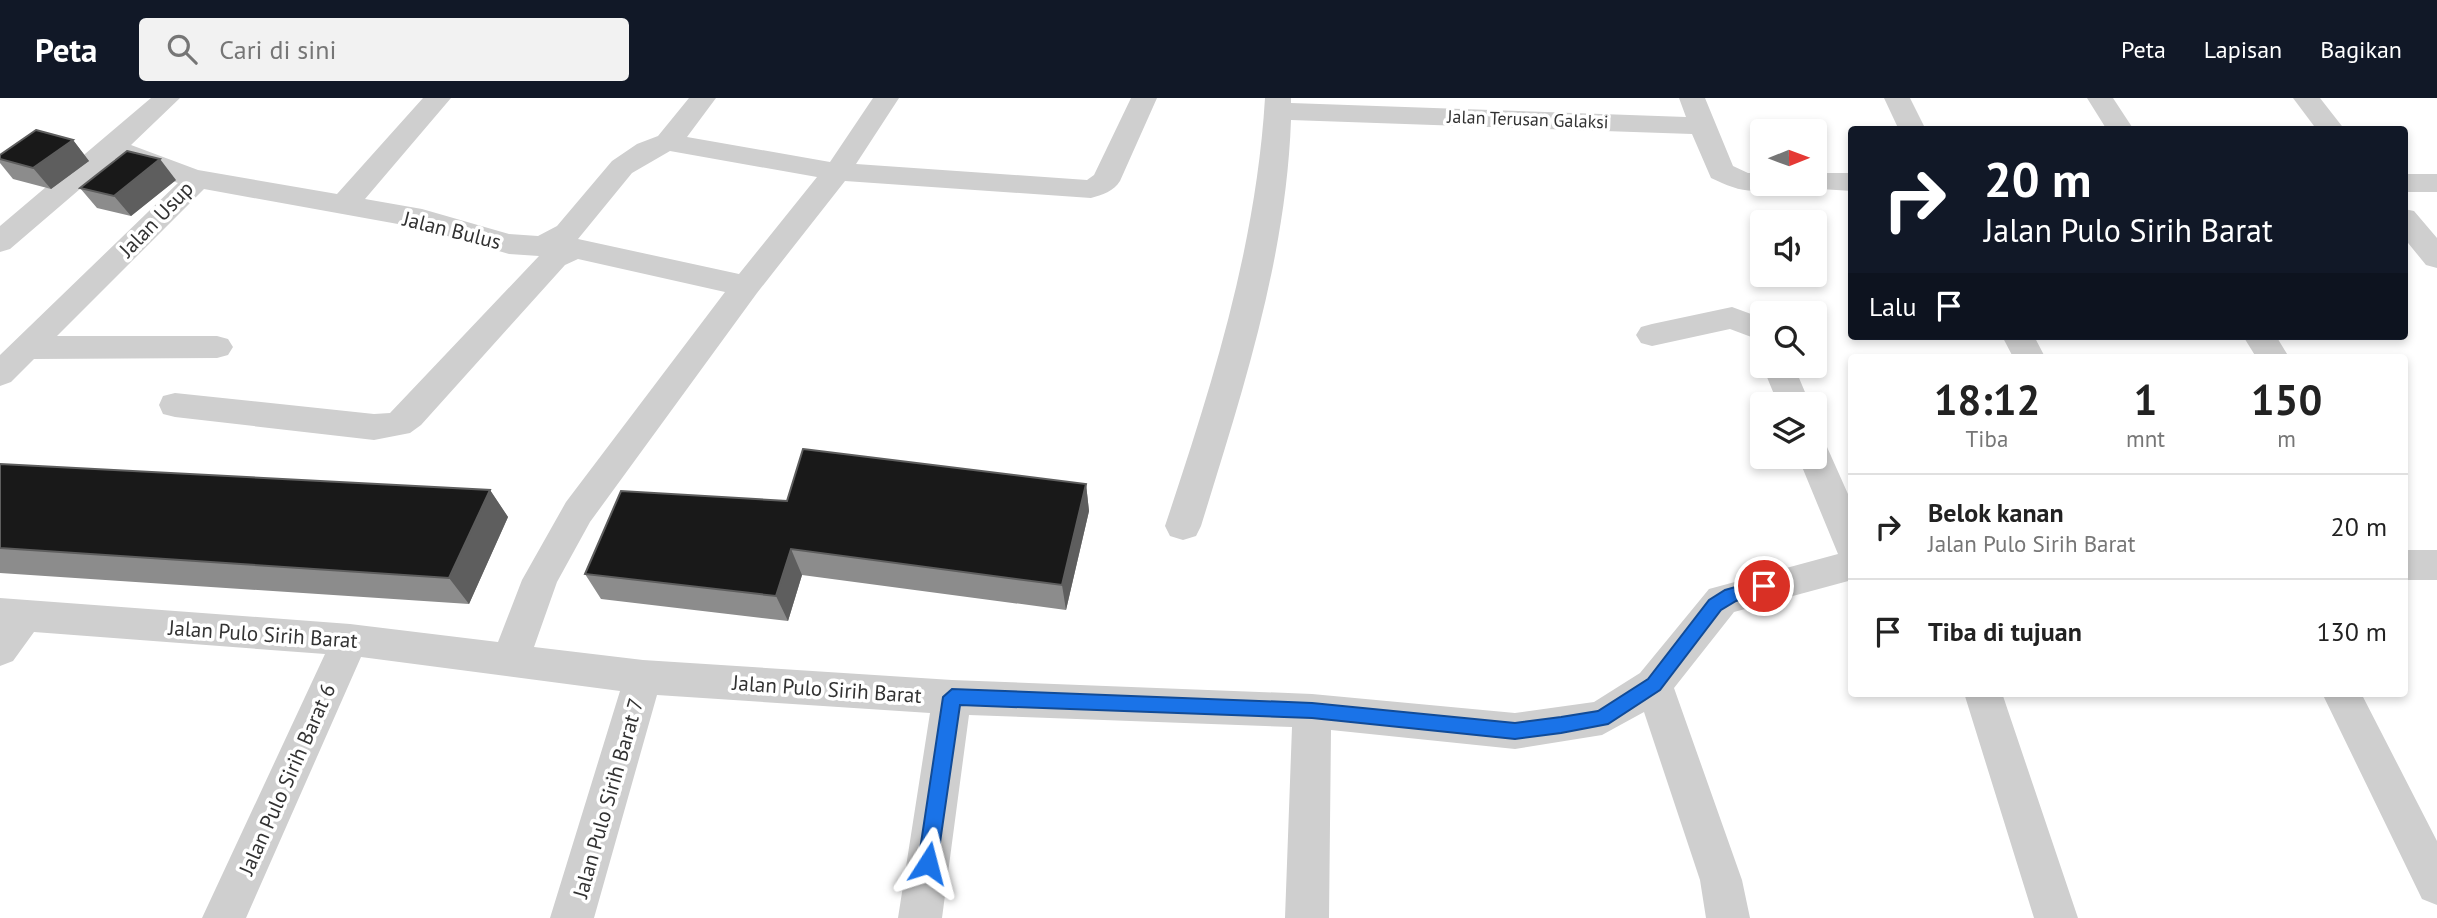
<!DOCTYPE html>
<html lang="id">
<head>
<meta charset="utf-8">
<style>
	body { margin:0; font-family:"PT Sans",sans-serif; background:#f2f2f2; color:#222; height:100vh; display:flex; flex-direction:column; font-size:26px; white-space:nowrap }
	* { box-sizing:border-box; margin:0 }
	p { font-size:23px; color:#767676 }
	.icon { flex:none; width:38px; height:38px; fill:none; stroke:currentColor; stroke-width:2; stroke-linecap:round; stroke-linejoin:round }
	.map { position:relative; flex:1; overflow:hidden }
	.drawer { position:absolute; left:1848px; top:256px; width:560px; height:343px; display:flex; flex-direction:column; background:#fff; border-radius:7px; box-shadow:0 4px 10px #0003 }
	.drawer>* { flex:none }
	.guide { position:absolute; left:1848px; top:28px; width:560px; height:214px; border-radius:7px; box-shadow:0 4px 10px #0003; background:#111827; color:#fff; overflow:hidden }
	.needle { width:46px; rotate:89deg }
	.controls { position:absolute; left:1750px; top:21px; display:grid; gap:14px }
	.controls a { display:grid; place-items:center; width:77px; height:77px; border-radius:7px; background:#fff; box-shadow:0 4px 10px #0003; font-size:35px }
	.pin { position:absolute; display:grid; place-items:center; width:60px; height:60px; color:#fff; margin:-30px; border:4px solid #fff; border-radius:50%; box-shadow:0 2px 7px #0007 }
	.me { position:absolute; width:77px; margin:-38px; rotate:9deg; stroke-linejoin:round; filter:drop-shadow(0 0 5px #0008) }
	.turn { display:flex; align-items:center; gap:24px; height:147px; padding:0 21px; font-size:32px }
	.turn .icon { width:91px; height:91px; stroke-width:2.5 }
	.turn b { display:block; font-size:49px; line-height:60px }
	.then { display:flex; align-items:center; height:66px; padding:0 21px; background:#0003; gap:14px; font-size:26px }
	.eta { display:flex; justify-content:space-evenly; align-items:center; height:119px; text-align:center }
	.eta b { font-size:42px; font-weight:700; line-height:49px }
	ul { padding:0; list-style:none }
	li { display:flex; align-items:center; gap:21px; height:105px; padding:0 21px; border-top:2px solid #e0e0e0 }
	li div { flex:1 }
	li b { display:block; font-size:26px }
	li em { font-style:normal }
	header { display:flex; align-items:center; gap:42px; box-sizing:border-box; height:98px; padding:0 35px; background:#111827; color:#fff }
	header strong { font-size:33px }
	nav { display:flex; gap:38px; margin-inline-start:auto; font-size:24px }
	.search { width:490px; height:63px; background:#f2f2f2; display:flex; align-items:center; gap:18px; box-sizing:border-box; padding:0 24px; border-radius:7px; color:#767676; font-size:26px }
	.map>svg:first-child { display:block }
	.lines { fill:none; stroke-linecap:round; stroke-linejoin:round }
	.minor { fill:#cfcfcf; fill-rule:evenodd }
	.wall { fill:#8c8c8c }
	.shaded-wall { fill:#5e5e5e }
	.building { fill:#191919; stroke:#5e5e5e; stroke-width:2 }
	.route { fill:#1a73e8; stroke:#114b97; stroke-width:2 }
	.labels { text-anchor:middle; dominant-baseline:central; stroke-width:7; stroke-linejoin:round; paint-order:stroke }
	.far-street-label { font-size:18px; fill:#323232; stroke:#fff }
	.street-label { font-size:21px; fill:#323232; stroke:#fff }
</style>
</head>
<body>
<header>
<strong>Peta</strong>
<div class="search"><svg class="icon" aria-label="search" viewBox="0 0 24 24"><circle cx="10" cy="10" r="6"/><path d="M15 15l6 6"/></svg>Cari di sini</div>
<nav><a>Peta</a><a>Lapisan</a><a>Bagikan</a></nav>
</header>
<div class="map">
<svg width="2437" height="820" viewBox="0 0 2437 820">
	<rect width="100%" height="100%" fill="#fff"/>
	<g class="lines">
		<path class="minor" d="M151 0H180L131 47 198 72 337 96 423 0H451L365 101 422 111 509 136 538 138 557 128 612 63 637 46 658 38 689 0H716L687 39 830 64 873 0H899L856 66 1087 82 1094 77 1131 0H1157L1120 83C1114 93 1102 97 1091 100L845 83 757 195 590 424 557 484 534 549 643 562 952 582 1312 596 1515 615 1594 604 1640 575 1709 491 1838 456 1798 359H1815V345L1827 349 1852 405V482L1734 514 1674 590 1742 782 1750 820H1706L1700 782 1644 614 1602 637 1515 651 1331 632 1329 820H1285L1292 629 969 617 942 820H898L930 615 657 597 594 820H550L620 593 361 559 246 820H202L325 556 34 534 13 563 0 568V500L350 526 498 544 522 482 566 404 725 194 578 161 565 167 421 327 410 335 374 342 175 319 163 316 159 307 163 298 175 295 374 316 390 315 539 158 509 156 420 130 204 91 57 238H217L228 241 233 249 228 257 217 260 34 261 11 284 0 288V257L178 85 115 61 10 151 0 154V128ZM670 53 817 79 739 176 578 141 632 75Z
			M1265 0H1291V5L1686 19 1679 0H1705L1733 68 1748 75H1762V86H1775L1772 90C1749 97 1732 90 1711 80L1692 36 1291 22C1286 162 1242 295 1201 428L1196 438 1183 442 1170 438 1165 428C1212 287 1256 149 1265 0Z
			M1884 0H1910L1926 32H1899Z
			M2087 0H2113L2134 32H2107Z
			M2293 0H2320L2345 32H2317Z
			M1815 75H1852V93L1805 90 1802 86H1815Z
			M2404 76H2437V94H2404Z
			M2404 111 2414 113 2437 140V170L2426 167 2404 140Z
			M1732 209 1762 220V243L1730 231 1652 248 1641 245 1636 237 1641 229 1652 226Z
			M2002 238H2034L2045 259H2013Z
			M2243 238H2276L2289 259H2256Z
			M1762 267 1794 268 1810 306H1778Z
			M2404 452H2437V482H2404Z
			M1964 595H2002L2078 820H2034Z
			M2322 595H2361L2437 743V807L2422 801Z"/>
	</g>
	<path class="wall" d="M73 42 89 63 51 91 13 81 0 65V57Z
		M176 82 131 118 97 110 80 90Z
		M0 366 490 392 508 419 469 506 0 475Z
		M1086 386 1089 413 1066 512 802 477 788 523 601 501 585 476Z"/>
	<path class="shaded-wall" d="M73 42 89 63 51 91 33 70Z
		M160 61 176 82 131 118 114 98Z
		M1086 386 1089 413 1066 512 1062 487Z
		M490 392 508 419 469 506 449 480Z
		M791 451 802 477 788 523 776 498Z"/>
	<path class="building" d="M36 32 73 42 33 70 0 61V57Z
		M127 53 160 61 114 98 80 90Z
		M803 351 1086 386 1062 487 791 451 776 498 585 476 621 393 787 403Z
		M0 366 490 392 449 480 0 450Z"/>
	<path class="route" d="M1764 481 1770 483V493L1736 503 1721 512 1660 592 1608 626 1561 635 1515 641 1312 620 960 607 937 765 935 771 928 774 921 771 918 765 943 599 952 591 1312 605 1515 625 1561 619 1598 613 1648 581 1709 502 1725 492Z"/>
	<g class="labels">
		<g class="far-street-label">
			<text transform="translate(1528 21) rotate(2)">Jalan Terusan Galaksi</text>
		</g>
		<g class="street-label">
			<text transform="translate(156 121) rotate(-46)">Jalan Usup</text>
			<text transform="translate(452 132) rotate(14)">Jalan Bulus</text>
			<text transform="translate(263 536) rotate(4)">Jalan Pulo Sirih Barat</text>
			<text transform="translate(827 591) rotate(4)">Jalan Pulo Sirih Barat</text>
			<text transform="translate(287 681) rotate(-66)">Jalan Pulo Sirih Barat 6</text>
			<text transform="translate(608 700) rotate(-74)">Jalan Pulo Sirih Barat 7</text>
		</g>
	</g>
</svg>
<div class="controls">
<a><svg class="needle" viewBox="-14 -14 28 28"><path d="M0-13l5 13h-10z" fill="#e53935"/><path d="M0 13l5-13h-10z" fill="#767676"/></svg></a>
<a><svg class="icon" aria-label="sound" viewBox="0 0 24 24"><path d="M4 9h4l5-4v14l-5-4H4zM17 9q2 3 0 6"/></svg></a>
<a><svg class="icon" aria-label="search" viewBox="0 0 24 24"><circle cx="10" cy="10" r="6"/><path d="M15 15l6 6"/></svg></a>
<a><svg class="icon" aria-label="layers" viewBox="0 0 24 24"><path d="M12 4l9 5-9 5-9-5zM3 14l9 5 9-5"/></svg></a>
</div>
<div class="pin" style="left:1764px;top:488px;background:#d93025"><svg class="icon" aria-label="arrive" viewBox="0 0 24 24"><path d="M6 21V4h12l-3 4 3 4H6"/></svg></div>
<svg class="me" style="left:928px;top:765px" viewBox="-20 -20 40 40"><path d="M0-17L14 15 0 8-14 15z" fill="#1a73e8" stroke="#fff" stroke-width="4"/></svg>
<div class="guide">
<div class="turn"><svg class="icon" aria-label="right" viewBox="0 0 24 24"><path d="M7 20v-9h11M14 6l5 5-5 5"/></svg><div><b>20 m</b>Jalan Pulo Sirih Barat</div></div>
<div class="then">Lalu<svg class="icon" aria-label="arrive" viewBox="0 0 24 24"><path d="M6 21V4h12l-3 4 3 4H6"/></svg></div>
</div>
<section class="drawer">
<div class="eta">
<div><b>18:12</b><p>Tiba</p></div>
<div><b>1</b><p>mnt</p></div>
<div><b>150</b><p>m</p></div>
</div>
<ul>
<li><svg class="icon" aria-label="right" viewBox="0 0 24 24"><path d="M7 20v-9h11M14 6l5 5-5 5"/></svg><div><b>Belok kanan</b><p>Jalan Pulo Sirih Barat</p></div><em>20 m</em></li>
<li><svg class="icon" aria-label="arrive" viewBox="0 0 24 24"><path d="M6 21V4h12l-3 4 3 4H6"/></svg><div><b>Tiba di tujuan</b></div><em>130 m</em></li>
</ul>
</section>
</div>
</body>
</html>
